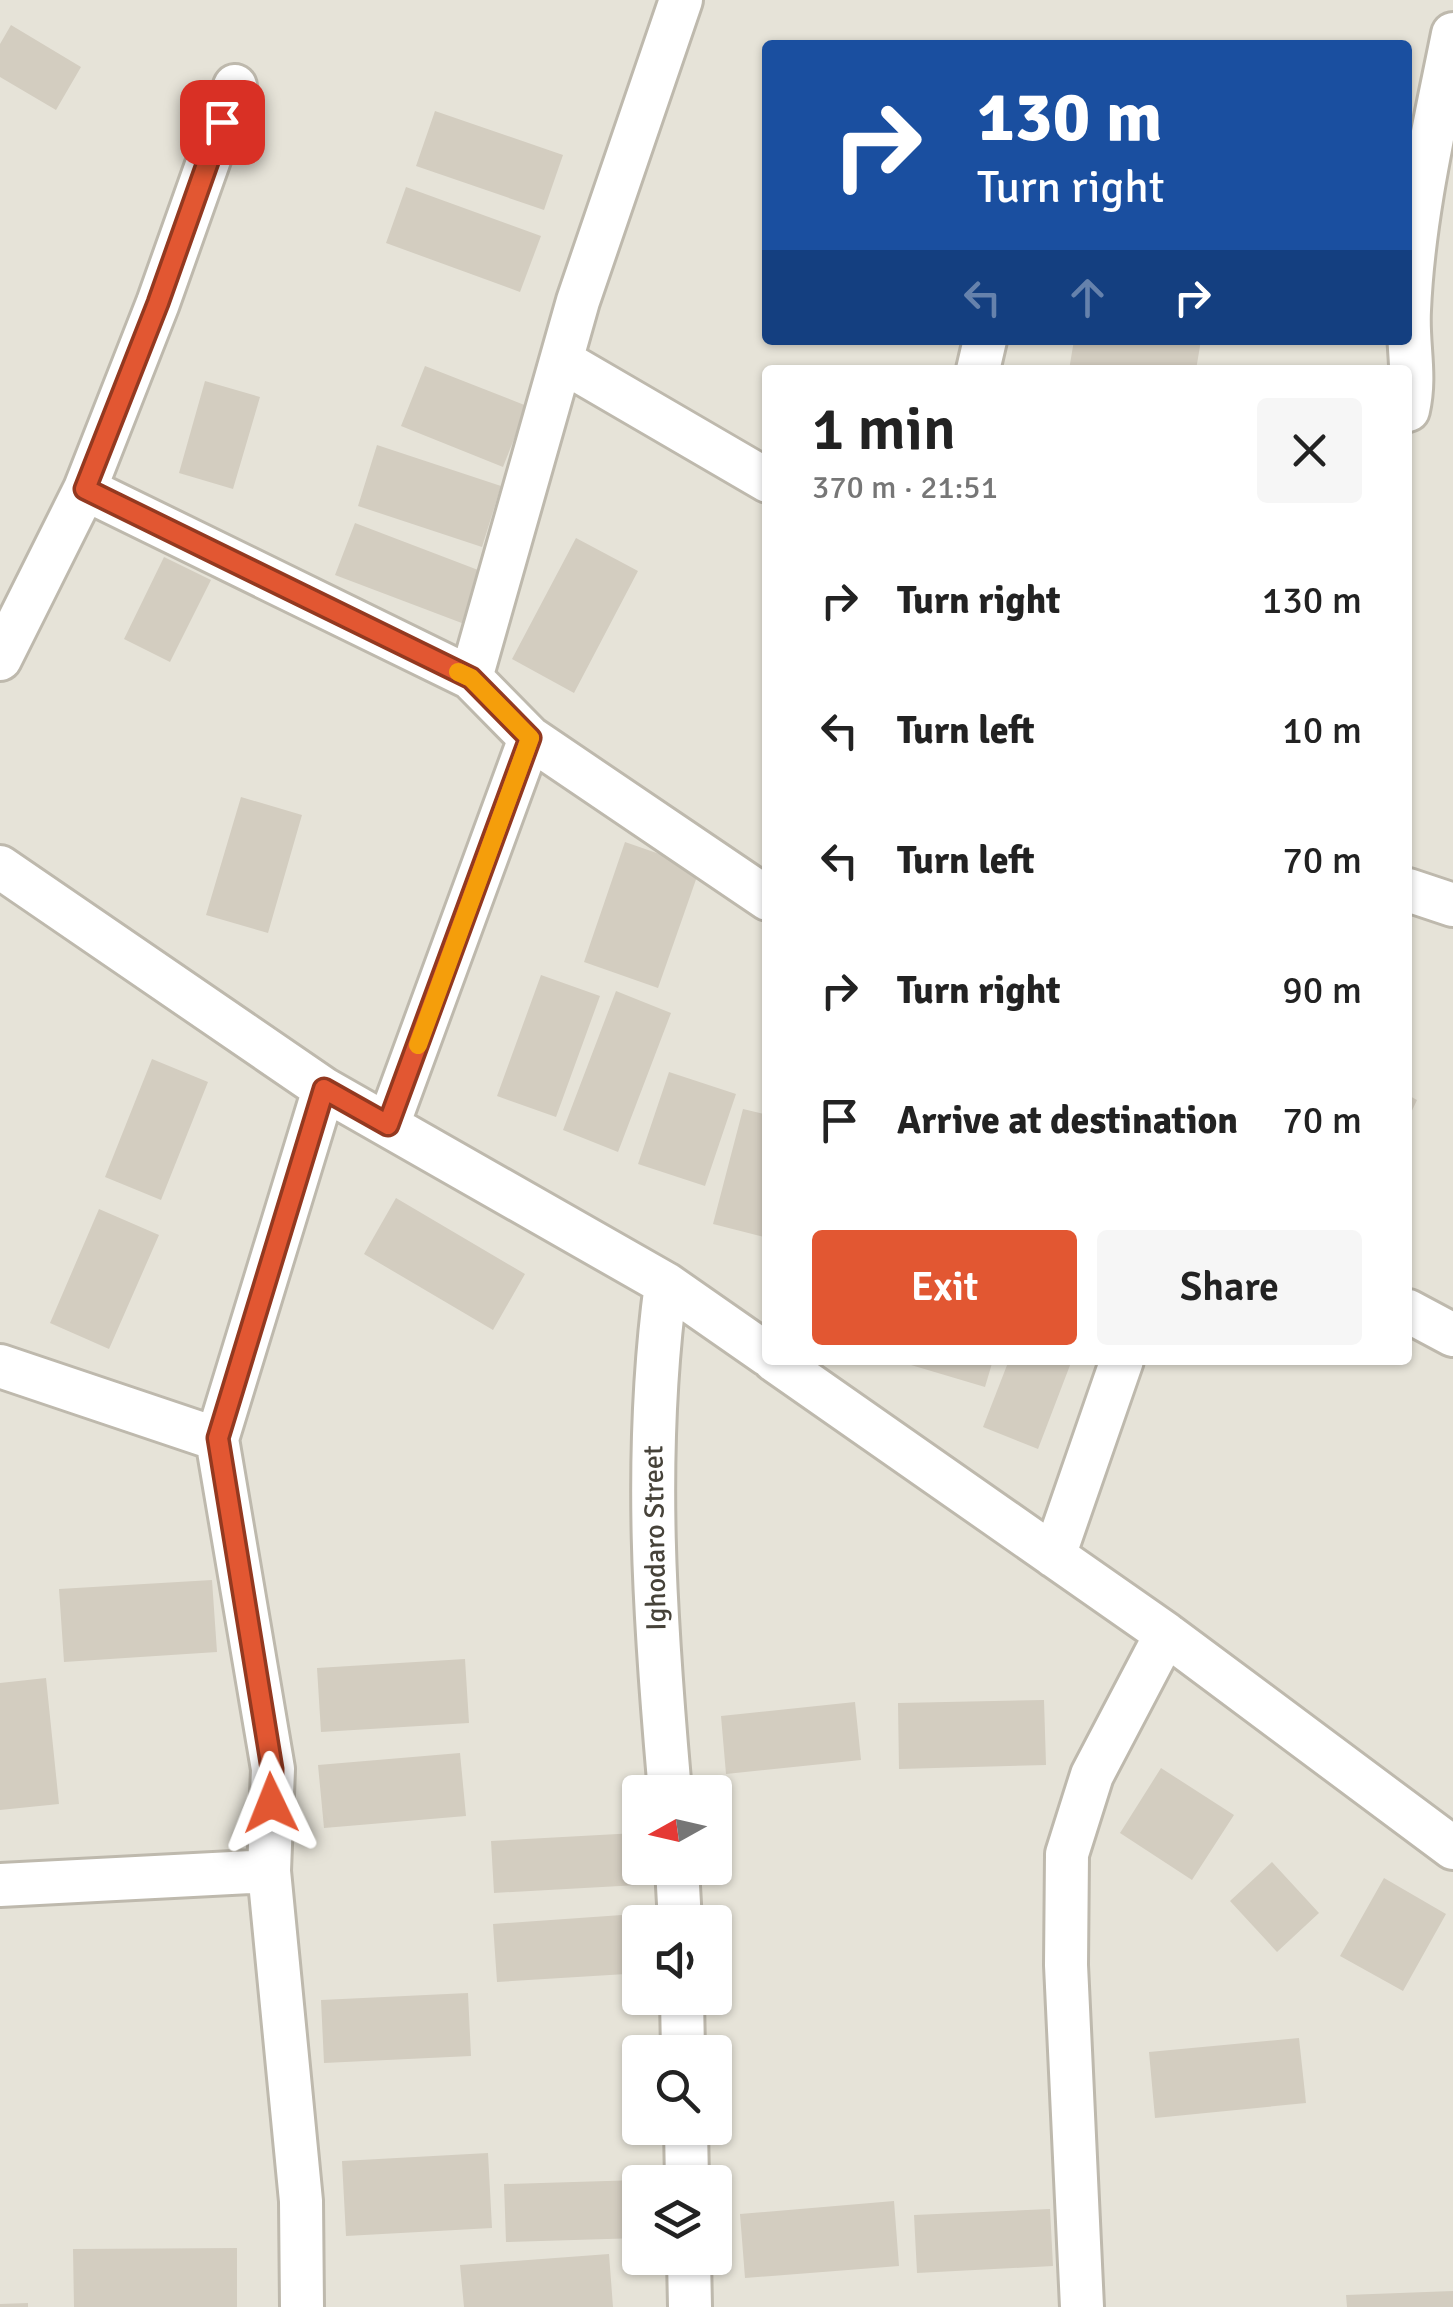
<!DOCTYPE html>
<html lang="en">
<head>
<meta charset="utf-8">
<style>
	body { margin:0; font-family:Signika,sans-serif; background:#f6f6f6; color:#222; height:100vh; display:flex; flex-direction:column; font-size:38px; white-space:nowrap }
	* { box-sizing:border-box; margin:0 }
	p { font-size:32px; color:#767676 }
	.icon { flex:none; width:55px; height:55px; fill:none; stroke:currentColor; stroke-width:2; stroke-linecap:round; stroke-linejoin:round }
	.map { position:relative; flex:1; overflow:hidden }
	.side { position:absolute; left:762px; top:365px; width:650px; height:1000px; display:flex; flex-direction:column; background:#fff; border-radius:10px; box-shadow:0 2px 8px #0004 }
	.side>* { flex:none }
	.banner { position:absolute; left:762px; top:40px; width:650px; height:305px; border-radius:10px; box-shadow:0 2px 8px #0004; background:#1a4fa0; color:#fff; overflow:hidden }
	.needle { width:65px; rotate:262deg }
	.controls { position:absolute; left:622px; top:1775px; display:grid; gap:20px }
	.controls a { display:grid; place-items:center; width:110px; height:110px; border-radius:10px; background:#fff; box-shadow:0 2px 8px #0004; font-size:50px }
	.pin { position:absolute; display:grid; place-items:center; width:85px; height:85px; color:#fff; margin:-42px; border-radius:20px; box-shadow:0 5px 15px #0006 }
	.me { position:absolute; width:110px; margin:-55px; rotate:358deg; stroke-linejoin:round; filter:drop-shadow(0 0 8px #0008) }
	.turn { display:flex; align-items:center; gap:35px; height:210px; padding:0 50px; font-size:45px }
	.turn .icon { width:130px; height:130px; stroke-width:2.5 }
	.turn b { display:block; font-size:70px; line-height:85px }
	.lanes { display:flex; align-items:center; height:95px; padding:0 50px; background:#0003; justify-content:center; gap:50px; direction:ltr }
	.lanes .off { opacity:.35 }
	.round { display:grid; place-items:center; flex:none; width:105px; height:105px; border-radius:10px; background:#f6f6f6 }
	.overview { display:flex; align-items:center; justify-content:space-between; height:170px; padding:0 50px }
	h1 { font-size:60px; font-weight:600; line-height:75px }
	.action { display:flex; gap:20px; margin-top:auto; padding:20px 50px }
	.action a { flex:1; height:115px; border-radius:10px; background:#e25732; color:#fff; font-size:40px; font-weight:600; line-height:115px; text-align:center }
	.action a+a { background:#f6f6f6; color:#222 }
	ul { padding:0; list-style:none }
	li { display:flex; align-items:center; gap:30px; height:130px; padding:0 50px }
	li div { flex:1 }
	li b { display:block; font-size:38px }
	li em { font-style:normal }
	.map>svg:first-child { display:block }
	.residential { fill:#e6e3d8; fill-rule:evenodd }
	.building { fill:#d3cdc0 }
	.lines { fill:none; stroke-linecap:round; stroke-linejoin:round }
	.minor-casing { stroke:#beb9ad; stroke-width:48 }
	.minor { stroke:#fff; stroke-width:42 }
	.route-casing { stroke:#933920; stroke-width:25 }
	.route { stroke:#e25732; stroke-width:18 }
	.slow { stroke:#f59e0b; stroke-width:18 }
	.labels { text-anchor:middle; dominant-baseline:central; stroke-width:10; stroke-linejoin:round; paint-order:stroke }
	.street-label { font-size:28px; fill:#464239; stroke:#fff }
</style>
</head>
<body>
<div class="map">
<svg width="1453" height="2307" viewBox="0 0 1453 2307">
	<rect width="100%" height="100%" fill="#f3f1ea"/>
	<path class="residential" d="M0 0H1453V2307H0ZM768 45H1408V340H768ZM768 370H1408V1360H768ZM640 1792H715V1868H640ZM640 1922H715V1998H640ZM640 2052H715V2128H640ZM640 2182H715V2258H640Z"/>
	<path class="building" d="M11 25 81 67 56 110 0 77V44Z
		M435 111 563 155 544 210 416 166Z
		M406 187 541 236 520 292 386 243Z
		M1074 340H1201L1196 370H1069Z
		M425 366 527 406 503 467 401 426Z
		M205 381 260 397 233 489 179 473Z
		M377 445 501 486 482 547 358 506Z
		M355 523 486 573 467 625 335 575Z
		M576 538 638 571 574 693 512 659Z
		M164 557 211 580 170 662 124 639Z
		M241 797 302 815 268 933 206 915Z
		M625 842 700 868 658 988 584 962Z
		M541 975 600 996 556 1117 497 1096Z
		M616 991 671 1013 618 1152 563 1130Z
		M152 1059 208 1082 161 1200 105 1177Z
		M669 1072 736 1094 705 1186 638 1164Z
		M1408 1095 1417 1100 1408 1119Z
		M743 1109 768 1115V1238L713 1224Z
		M396 1198 525 1274 493 1330 364 1254Z
		M99 1209 159 1235 109 1349 50 1323Z
		M913 1360H993L985 1387 911 1365Z
		M1009 1360H1072L1038 1449 983 1427Z
		M212 1580 217 1652 64 1662 59 1589Z
		M465 1659 469 1723 321 1732 317 1668Z
		M46 1678 59 1804 0 1810V1683Z
		M1044 1700 1046 1765 899 1769 898 1703Z
		M855 1702 861 1760 726 1774 721 1716Z
		M460 1753 466 1816 324 1828 318 1765Z
		M1161 1768 1234 1815 1192 1880 1120 1833Z
		M636 1833 638 1885 494 1893 491 1841Z
		M1272 1862 1319 1913 1277 1952 1230 1901Z
		M1384 1878 1446 1914 1403 1991 1340 1956Z
		M622 1915 626 1974 497 1982 493 1924Z
		M468 1993 471 2056 324 2063 321 2000Z
		M1299 2038 1306 2103 1155 2118 1149 2052Z
		M488 2153 492 2228 346 2236 342 2161Z
		M640 2180V2238L506 2242 504 2184Z
		M894 2201 899 2266 745 2278 740 2214Z
		M1050 2209 1053 2266 917 2273 914 2215Z
		M237 2248V2307H74L73 2249Z
		M609 2254 613 2307H464L460 2265Z
		M1453 2291V2307H1347L1346 2295Z
		M28 2303V2307H0V2304Z"/>
	<g class="lines">
		<g class="minor-casing">
			<path id="minor" d="M681 0 578 301 471 678 530 738 768 899
				M562 361 768 481
				M978 370 985 340
				M1408 410C1416 375 1407 345 1409 310 1413 217 1435 124 1453 34
				M85 489 471 678
				M0 659 85 489 158 303 235 86
				M0 867 324 1089 666 1284 768 1355
				M1408 890 1453 905
				M388 1125 530 738
				M666 1284C643 1454 655 1623 670 1792
				M1408 1311 1453 1335
				M774 1360 1166 1634 1453 1848
				M0 1366 217 1439
				M1054 1556 1122 1360
				M677 1868 680 1922
				M0 1885 269 1871
				M682 1998 683 2052
				M686 2128 687 2182
				M689 2258 690 2307
				M302 2307 301 2201 269 1871 273 1769 217 1439 324 1089
				M1082 2307 1066 1965 1067 1854 1092 1775 1166 1634"/>
		</g>
		<use href="#minor" class="minor"/>
	</g>
	<g class="lines">
		<g class="route-casing">
			<path id="route" d="M222 122 158 303 85 489 471 678 530 738 388 1125 324 1089 218 1438 272 1769 271 1803"/>
		</g>
		<use href="#route" class="route"/>
		<path class="slow" d="M418 1045 530 738 471 678 458 672"/>
	</g>
	<g class="labels">
		<g class="street-label">
			<text transform="translate(655 1538) rotate(-91)">Ighodaro Street</text>
		</g>
	</g>
</svg>
<div class="controls">
<a><svg class="needle" viewBox="-14 -14 28 28"><path d="M0-13l5 13h-10z" fill="#e53935"/><path d="M0 13l5-13h-10z" fill="#767676"/></svg></a>
<a><svg class="icon" aria-label="sound" viewBox="0 0 24 24"><path d="M4 9h4l5-4v14l-5-4H4zM17 9q2 3 0 6"/></svg></a>
<a><svg class="icon" aria-label="search" viewBox="0 0 24 24"><circle cx="10" cy="10" r="6"/><path d="M15 15l6 6"/></svg></a>
<a><svg class="icon" aria-label="layers" viewBox="0 0 24 24"><path d="M12 4l9 5-9 5-9-5zM3 14l9 5 9-5"/></svg></a>
</div>
<div class="pin" style="left:222px;top:122px;background:#d93025"><svg class="icon" aria-label="arrive" viewBox="0 0 24 24"><path d="M6 21V4h12l-3 4 3 4H6"/></svg></div>
<svg class="me" style="left:271px;top:1803px" viewBox="-20 -20 40 40"><path d="M0-17L14 15 0 8-14 15z" fill="#e25732" stroke="#fff" stroke-width="4"/></svg>
<div class="banner">
<div class="turn"><svg class="icon" aria-label="right" viewBox="0 0 24 24"><path d="M7 20v-9h11M14 6l5 5-5 5"/></svg><div><b>130 m</b>Turn right</div></div>
<div class="lanes"><svg class="icon off" aria-label="left" viewBox="0 0 24 24"><path d="M17 20v-9H6M10 6l-5 5 5 5"/></svg><svg class="icon off" aria-label="ahead" viewBox="0 0 24 24"><path d="M12 20V5M6 11l6-6 6 6"/></svg><svg class="icon" aria-label="right" viewBox="0 0 24 24"><path d="M7 20v-9h11M14 6l5 5-5 5"/></svg></div>
</div>
<section class="side">
<div class="overview"><div><h1>1 min</h1><p>370 m · 21:51</p></div><a class="round"><svg class="icon" aria-label="close" viewBox="0 0 24 24"><path d="M6 6l12 12M18 6L6 18"/></svg></a></div>
<ul>
<li><svg class="icon" aria-label="right" viewBox="0 0 24 24"><path d="M7 20v-9h11M14 6l5 5-5 5"/></svg><div><b>Turn right</b></div><em>130 m</em></li>
<li><svg class="icon" aria-label="left" viewBox="0 0 24 24"><path d="M17 20v-9H6M10 6l-5 5 5 5"/></svg><div><b>Turn left</b></div><em>10 m</em></li>
<li><svg class="icon" aria-label="left" viewBox="0 0 24 24"><path d="M17 20v-9H6M10 6l-5 5 5 5"/></svg><div><b>Turn left</b></div><em>70 m</em></li>
<li><svg class="icon" aria-label="right" viewBox="0 0 24 24"><path d="M7 20v-9h11M14 6l5 5-5 5"/></svg><div><b>Turn right</b></div><em>90 m</em></li>
<li><svg class="icon" aria-label="arrive" viewBox="0 0 24 24"><path d="M6 21V4h12l-3 4 3 4H6"/></svg><div><b>Arrive at destination</b></div><em>70 m</em></li>
</ul>
<div class="action"><a>Exit</a><a>Share</a></div>
</section>
</div>
</body>
</html>
